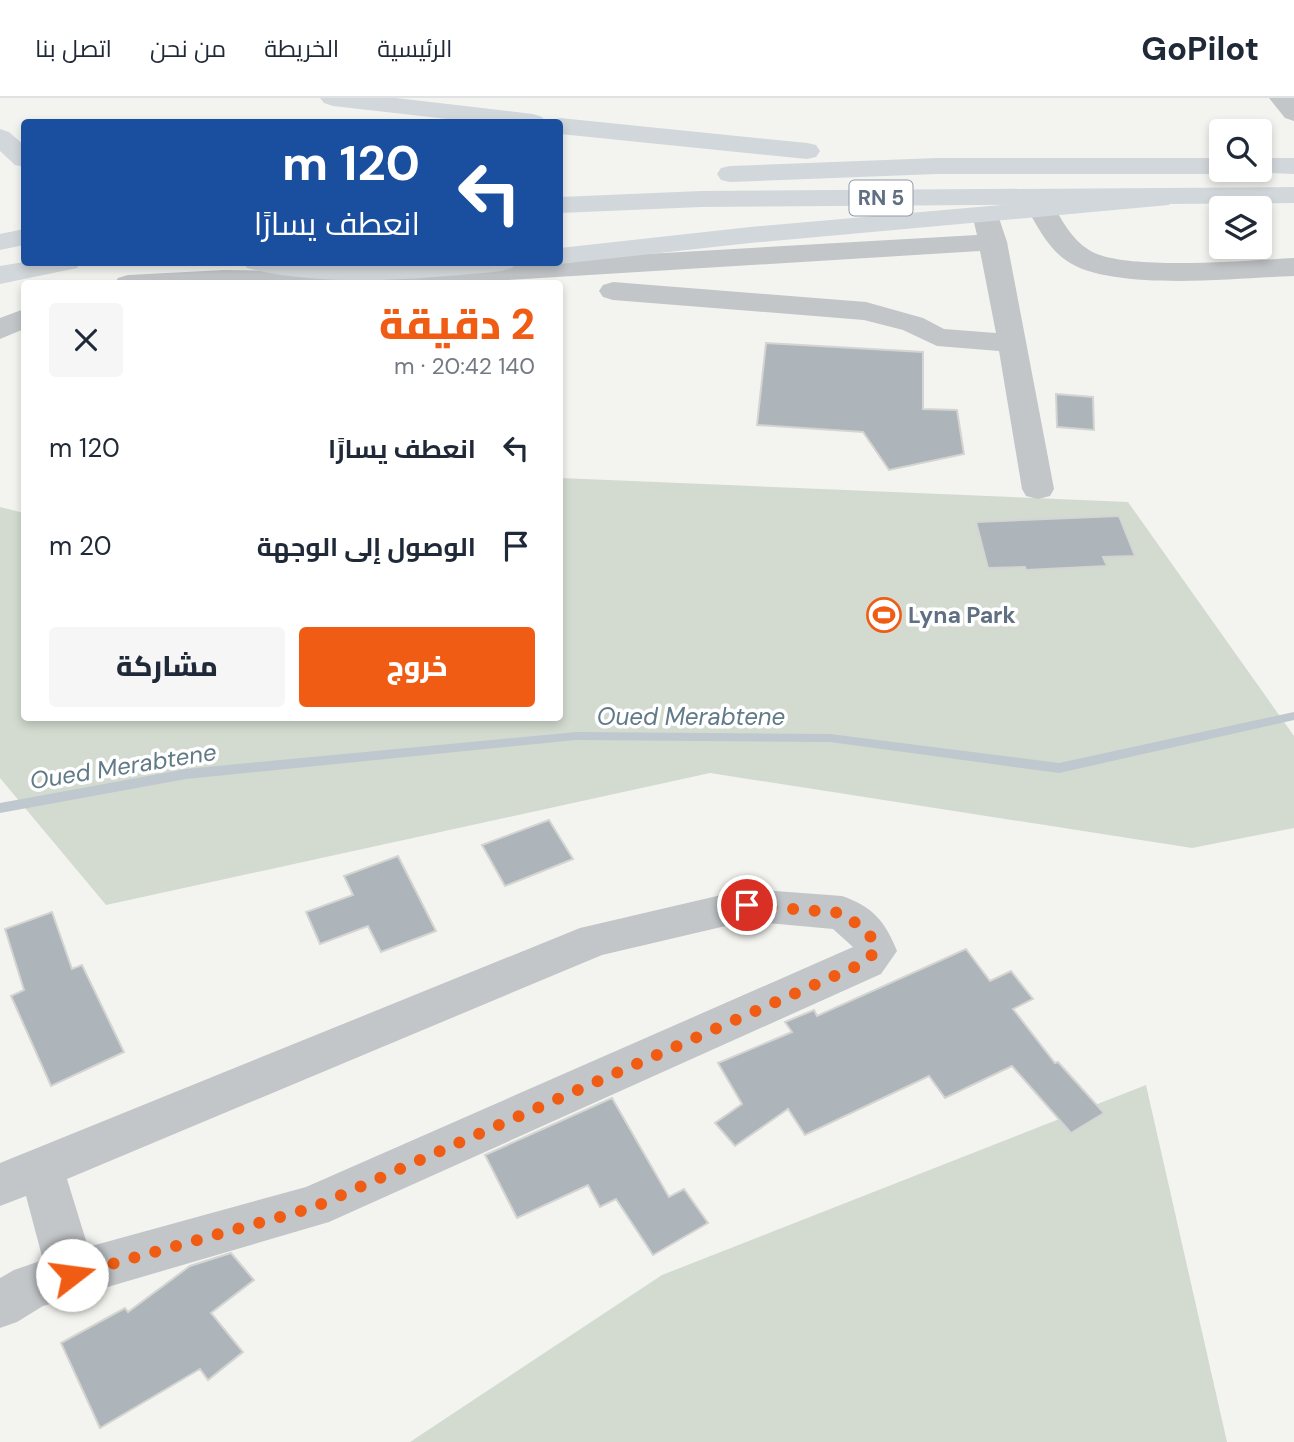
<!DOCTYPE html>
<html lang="ar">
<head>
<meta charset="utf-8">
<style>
	body { margin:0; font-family:"DM Sans",Cairo,sans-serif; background:#f6f6f7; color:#1f2937; direction:rtl; height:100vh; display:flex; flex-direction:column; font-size:26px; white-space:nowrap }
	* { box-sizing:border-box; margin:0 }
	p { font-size:23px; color:#747a83 }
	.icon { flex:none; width:38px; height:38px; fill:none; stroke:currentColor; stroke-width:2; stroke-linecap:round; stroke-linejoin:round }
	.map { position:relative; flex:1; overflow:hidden; direction:ltr }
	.panel { position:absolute; left:21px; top:182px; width:542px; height:441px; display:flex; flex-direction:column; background:#fff; border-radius:7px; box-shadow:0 4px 10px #0003; direction:rtl }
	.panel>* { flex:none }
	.top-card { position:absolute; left:21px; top:21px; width:542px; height:147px; border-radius:7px; box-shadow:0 4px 10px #0003; direction:rtl; background:#1a4fa0; color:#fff; overflow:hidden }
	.controls { position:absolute; left:1209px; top:21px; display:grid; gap:14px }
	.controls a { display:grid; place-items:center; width:63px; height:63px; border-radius:7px; background:#fff; box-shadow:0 4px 10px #0003; font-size:35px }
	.pin { position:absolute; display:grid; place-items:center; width:60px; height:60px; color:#fff; margin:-30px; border:4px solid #fff; border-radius:50%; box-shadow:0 2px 7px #0007 }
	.me { position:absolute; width:77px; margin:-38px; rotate:75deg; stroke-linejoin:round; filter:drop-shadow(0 0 5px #0008) }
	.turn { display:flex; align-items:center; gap:24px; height:147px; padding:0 28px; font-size:32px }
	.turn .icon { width:91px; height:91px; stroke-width:2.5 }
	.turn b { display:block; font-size:49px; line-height:60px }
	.round { display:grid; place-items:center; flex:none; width:74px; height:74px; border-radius:7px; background:#f6f6f7 }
	.headline { display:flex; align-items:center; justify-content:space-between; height:119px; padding:0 28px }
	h1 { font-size:42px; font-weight:800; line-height:52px; color:#f05c13 }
	.cta { display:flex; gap:14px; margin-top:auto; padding:14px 28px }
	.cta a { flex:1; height:80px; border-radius:7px; background:#f05c13; color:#fff; font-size:28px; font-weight:800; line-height:80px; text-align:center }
	.cta a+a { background:#f6f6f7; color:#1f2937 }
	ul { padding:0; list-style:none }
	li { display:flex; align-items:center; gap:21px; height:98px; padding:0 28px }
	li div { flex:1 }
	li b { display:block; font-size:26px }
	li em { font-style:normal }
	header { display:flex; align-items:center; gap:42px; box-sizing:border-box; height:98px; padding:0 35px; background:#fff; border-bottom:2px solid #e0e1e3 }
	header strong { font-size:33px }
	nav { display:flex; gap:38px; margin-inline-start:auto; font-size:24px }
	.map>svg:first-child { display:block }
	.green { fill:#d3dbd0 }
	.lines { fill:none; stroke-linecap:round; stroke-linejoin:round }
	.stream { fill:#bec8ce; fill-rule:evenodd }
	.building { fill:#adb4ba; stroke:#d4d5d2; stroke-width:2 }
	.minor { fill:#c2c6c9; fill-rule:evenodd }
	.major { fill:#d2d7dc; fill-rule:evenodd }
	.highway { fill:#d2d7dc; fill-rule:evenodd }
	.route { stroke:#f05c13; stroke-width:12; stroke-dasharray:0 21.6 }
	.labels { text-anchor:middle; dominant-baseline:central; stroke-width:7; stroke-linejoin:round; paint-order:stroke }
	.shield { fill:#fff; stroke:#909ba8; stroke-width:2 }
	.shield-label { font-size:21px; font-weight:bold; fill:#607082 }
	.poi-label { font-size:23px; font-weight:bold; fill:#607082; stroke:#fff; text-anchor:start }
	.water-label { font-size:24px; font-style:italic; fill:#607a87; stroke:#fff }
</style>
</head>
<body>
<header>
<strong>GoPilot</strong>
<nav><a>الرئيسية</a><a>الخريطة</a><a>من نحن</a><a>اتصل بنا</a></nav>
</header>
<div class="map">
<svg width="1294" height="1344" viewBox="0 0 1294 1344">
	<rect width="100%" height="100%" fill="#f3f4ef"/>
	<path class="green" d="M560 380 1128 404 1294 638V730L1192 750 710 675 106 807 0 680V409L24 415V620H560Z
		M1146 987 1227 1344H410L662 1177Z"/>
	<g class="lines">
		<path class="stream" d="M1294 614V622L1059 675 830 644 576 642 186 681 0 715V705L186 671 576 634 830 636 1059 665Z"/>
	</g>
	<path class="building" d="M766 245 923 254V311L957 312 964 356 889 372 863 334 757 327Z
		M1056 296 1093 299 1094 332 1057 329Z
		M1119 418 1135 458 1103 459 1107 468 1026 472 1025 469 988 470 976 424Z
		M549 722 573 761 505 788 482 747Z
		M398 758 436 833 381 854 368 828 320 846 306 814 353 797 344 778Z
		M52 814 72 871 82 867 124 954 51 988 11 898 24 892 5 831Z
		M966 851 990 883 1011 873 1033 901 1013 911 1055 965 1058 964 1104 1015 1071 1035 1012 968 945 1000 929 978 805 1037 788 1011 735 1048 715 1025 742 1006 718 965 792 934 785 924 814 912 817 918Z
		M612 1000 669 1099 684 1091 708 1125 653 1157 616 1101 600 1109 588 1087 517 1120 485 1057Z
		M231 1155 254 1182 211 1215 243 1254 208 1282 200 1271 100 1330 61 1245 125 1210 128 1214 190 1168Z"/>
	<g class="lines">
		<path class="minor" d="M1269 0H1294V23L1285 20Z
			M1042 104 1052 106C1063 123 1071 141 1089 152 1123 174 1250 162 1294 160V178C1239 180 1111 194 1067 163 1049 151 1038 130 1028 112L1032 106Z
			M987 112 997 114 1007 144 1054 391 1050 398 1038 401 1026 398 1022 391 999 253 937 248 903 232 864 222 613 202 603 199 599 193 603 187 613 184 866 204 923 220 944 231 996 235 980 153 443 186H114L118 180 128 177 224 172 341 174 507 164H560V161L977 137 973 120 977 114Z
			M24 211V231L0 241V220Z
			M747 791 842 798C873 809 885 823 897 853L881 876 329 1124 43 1208 17 1224 0 1230V1180L14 1172 43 1162 26 1098 0 1108V1065L580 830ZM747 823 833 831 853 849 306 1089 88 1149 67 1081 602 857Z"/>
		<path class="major" d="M0 31 9 34 24 47V69L15 67 0 53Z
			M1159 93 1169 95 1173 101 1169 107 750 145 560 166 552 164H560V150L750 129Z
			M243 164H516L512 170 502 173C422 181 326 190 247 170Z"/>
		<path class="highway" d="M320 0H396L533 16 542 19 546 24H474L333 8 324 5Z
			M560 20 807 45 816 47 820 53 816 59 807 61 560 36V24H550Z
			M937 60H1222V72H1233L1222 76H937L730 84 721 82 717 76 721 70 730 68Z
			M1260 60H1294V76L1251 74 1249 72H1260Z
			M1294 89V105L701 109 560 115V99L701 93Z
			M24 131V147L0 152V136Z
			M24 164H81L77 170 0 186V168Z"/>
	</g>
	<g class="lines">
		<path class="route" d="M72 1177 312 1110 866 864 876 852 869 835 842 815 747 807"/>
	</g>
	<defs>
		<g id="stadium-ring" transform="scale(1.75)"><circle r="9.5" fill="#fff" stroke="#f05c13" stroke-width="1.5"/><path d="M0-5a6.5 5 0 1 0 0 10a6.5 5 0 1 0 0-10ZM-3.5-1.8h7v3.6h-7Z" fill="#f05c13"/></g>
	</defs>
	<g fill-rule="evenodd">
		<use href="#stadium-ring" x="884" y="517"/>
	</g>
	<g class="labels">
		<rect class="shield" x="849.5" y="82.5" width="63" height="35" rx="5"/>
		<g class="shield-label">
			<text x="881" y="100">RN 5</text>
		</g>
		<g class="poi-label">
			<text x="908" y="517">Lyna Park</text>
		</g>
		<g class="water-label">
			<text x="691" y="618">Oued Merabtene</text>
			<text transform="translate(123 668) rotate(-9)">Oued Merabtene</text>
		</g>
	</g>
</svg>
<div class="controls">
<a><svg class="icon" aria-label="search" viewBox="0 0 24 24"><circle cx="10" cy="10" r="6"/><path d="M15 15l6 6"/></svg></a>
<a><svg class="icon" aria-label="layers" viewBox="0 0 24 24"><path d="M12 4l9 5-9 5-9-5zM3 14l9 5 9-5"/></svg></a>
</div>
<div class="pin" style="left:747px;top:807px;background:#d93025"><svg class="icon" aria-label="arrive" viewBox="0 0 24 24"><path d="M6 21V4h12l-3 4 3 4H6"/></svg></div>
<svg class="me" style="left:72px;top:1177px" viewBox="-20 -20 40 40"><circle r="19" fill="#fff"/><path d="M0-13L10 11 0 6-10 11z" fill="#f05c13"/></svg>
<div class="top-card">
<div class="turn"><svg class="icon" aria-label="left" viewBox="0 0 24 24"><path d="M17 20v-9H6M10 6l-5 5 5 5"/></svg><div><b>120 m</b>انعطف يسارًا</div></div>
</div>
<section class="panel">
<div class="headline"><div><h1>2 دقيقة</h1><p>140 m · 20:42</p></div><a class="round"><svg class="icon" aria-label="close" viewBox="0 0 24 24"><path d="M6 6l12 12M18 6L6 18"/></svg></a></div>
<ul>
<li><svg class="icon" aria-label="left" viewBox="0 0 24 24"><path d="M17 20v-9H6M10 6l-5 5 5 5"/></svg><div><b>انعطف يسارًا</b></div><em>120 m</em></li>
<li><svg class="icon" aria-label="arrive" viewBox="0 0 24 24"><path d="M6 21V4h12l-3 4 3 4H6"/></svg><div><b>الوصول إلى الوجهة</b></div><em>20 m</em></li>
</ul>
<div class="cta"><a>خروج</a><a>مشاركة</a></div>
</section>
</div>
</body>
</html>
